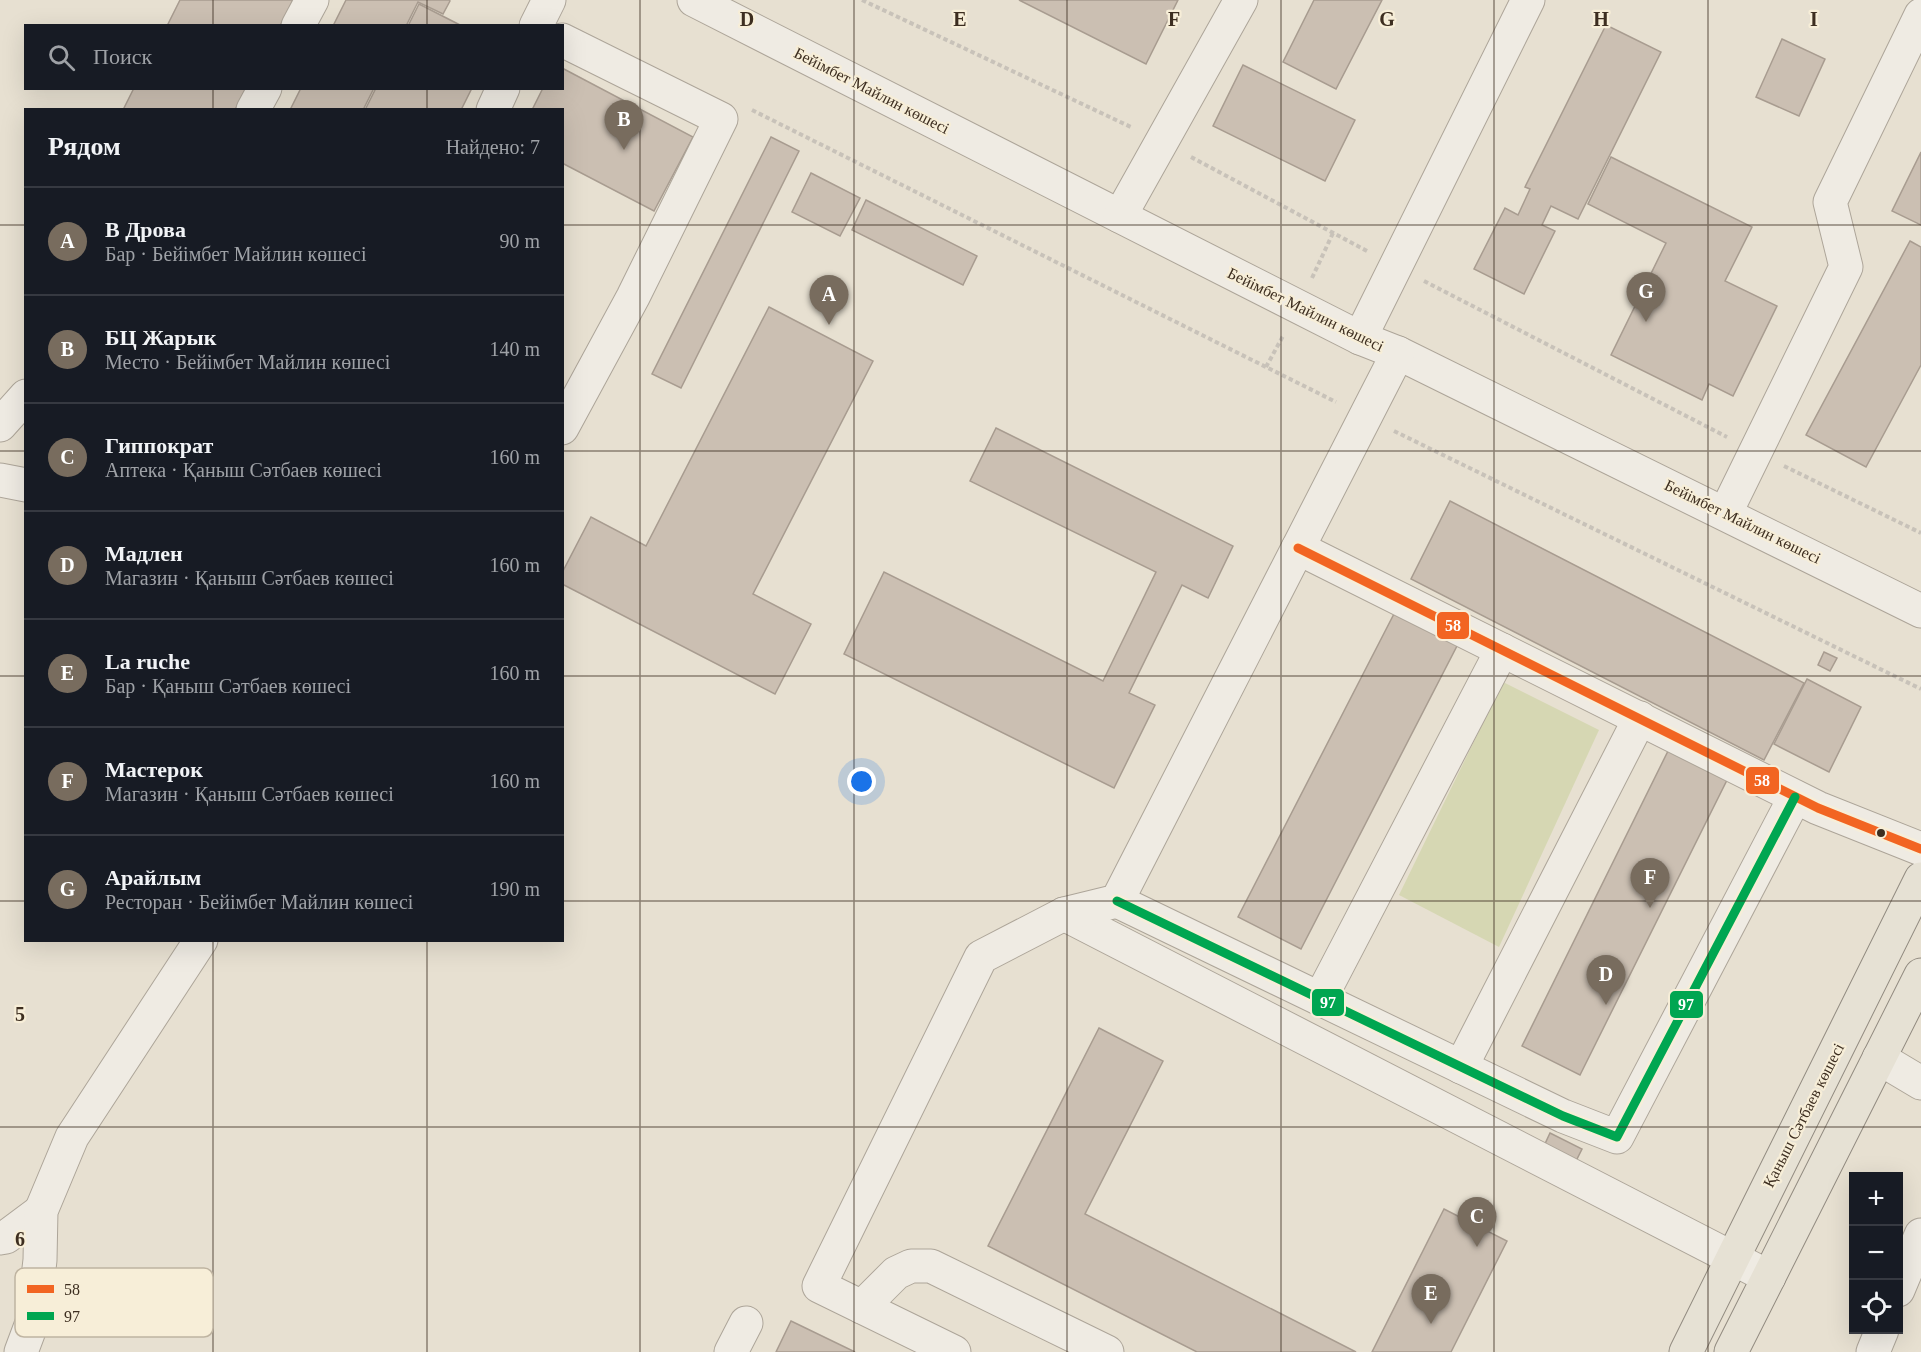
<!DOCTYPE html>
<html lang="ru">
<head>
<meta charset="utf-8">
<style>
  :root { --surface:#171b24; --page:#20242c; --text:#f1f3f6; --muted:#9ea1a6; --line:#363941; --accent:#786c5e }
  body { margin:0; font-family:"Times New Roman",serif; background:var(--page); color:var(--text) }
  .controls { position:absolute; right:18px; bottom:18px; display:grid; overflow:hidden; border-radius:0px; box-shadow:0 6px 24px #0002 }
  .controls button { width:54px; height:54px; display:grid; place-items:center; padding:0; border:0; border-bottom:2px solid var(--line); background:var(--surface); color:var(--text); font:30px sans-serif }
  .you { position:absolute; left:862px; top:782px; width:21px; height:21px; margin:-15px; border:4px solid #fff; border-radius:50%; background:#1a73e8; box-shadow:0 0 0 9px #1a73e833 }
  .badge { display:grid; place-items:center; width:39px; height:39px; border-radius:50%; background:var(--accent); color:#fff; font-size:20px; font-weight:700 }
  .pin { position:absolute; translate:-50% -50px; filter:drop-shadow(0 2px 3px #0008) }
  .pin::after { content:''; position:absolute; top:32px; width:21px; height:18px; background:inherit; clip-path:polygon(0 0,100% 0,50% 100%) }
  .list { margin:0; padding:0; list-style:none }
  h2 { display:flex; justify-content:space-between; align-items:center; height:78px; margin:0; padding:0 24px; font-size:26px }
  h2 small { font-size:20px; font-weight:400; color:var(--muted) }
  .list li { display:grid; grid-template-columns:39px 1fr auto; gap:18px; align-items:center; box-sizing:border-box; height:108px; padding:0 24px; border-top:2px solid var(--line) }
  .list b { display:block; font-size:22px; white-space:nowrap }
  .list p { margin:0; font-size:20px; white-space:nowrap; color:var(--muted) }
  .list em { font-size:20px; font-style:normal; color:var(--muted) }
  .icon { flex:none; width:33px; height:33px; fill:none; stroke:currentColor; stroke-width:2; stroke-linecap:round; stroke-linejoin:round }
  .map { position:relative; flex:none; width:1921px; height:1352px; overflow:hidden }
  .search { position:absolute; background:var(--surface); box-shadow:0 6px 24px #0002; left:24px; top:24px; width:540px; height:66px; display:flex; align-items:center; gap:15px; box-sizing:border-box; padding:0 21px; border-radius:0px; color:var(--muted); font-size:22px }
  .panel { position:absolute; background:var(--surface); box-shadow:0 6px 24px #0002; left:24px; top:108px; width:540px; height:834px; border-radius:0px }
  .map>svg:first-child { display:block }
  .green { fill:#d6d7b3 }
  .building { fill:#cbbfb2; stroke:#a89c90; stroke-width:1.5 }
  .lines { fill:none; stroke-linecap:round; stroke-linejoin:round }
  .minor-casing { stroke:#ada599; stroke-width:35 }
  .major-casing { stroke:#928b80; stroke-width:35 }
  .path { stroke:#c8c2b9; stroke-width:4; stroke-dasharray:4.5 3; stroke-linecap:butt }
  .minor { stroke:#efebe3; stroke-width:33 }
  .major { stroke:#e6e1d4; stroke-width:33 }
  .bus-1-casing { stroke:#f7eed8; stroke-width:14 }
  .bus-2-casing { stroke:#f7eed8; stroke-width:14 }
  .bus-1 { stroke:#f26522; stroke-width:9 }
  .bus-2 { stroke:#00a651; stroke-width:9 }
  .grid { fill:none; stroke:#3d2e20; stroke-width:1.5; stroke-opacity:0.55 }
  .bus-dot { fill:#3d2e20; stroke:#f7eed8; stroke-width:2 }
  .labels { text-anchor:middle; stroke-width:4.5; stroke-linejoin:round; paint-order:stroke }
  .street-label { font-size:16px; fill:#3d2e20; stroke:#f7eed8 }
  .key { fill:#f7eed8; stroke:#bfb4a1; stroke-width:1.5 }
  .key-label { font-size:16px; fill:#3d2e20 }
  .grid-label { font-size:20px; text-anchor:middle; font-weight:bold; fill:#3d2e20; stroke:#f7eed8; stroke-width:4.5; stroke-linejoin:round; paint-order:stroke }
  .line-badge { stroke:#f7eed8; stroke-width:2 }
  .badge-label { font-size:16px; text-anchor:middle; font-weight:bold; fill:#fff }
</style>
</head>
<body>
<div class="map">
<svg width="1921" height="1352" viewBox="0 0 1921 1352">
  <rect width="100%" height="100%" fill="#e7e0d1"/>
  <path class="green" d="M 1503,682 L 1599,730 L 1499,947 L 1399,895 Z"/>
  <g class="building">
    <path d="M 180,0 L 293,0 L 280,26 L 167,26 Z"/>
    <path d="M 346,0 L 449,0 L 450,1 L 443,14 L 418,2 L 406,26 L 333,26 Z"/>
    <path d="M 1019,0 L 1178,0 L 1146,64 Z"/>
    <path d="M 1314,0 L 1382,0 L 1336,89 L 1283,62 Z"/>
    <path d="M 419,4 L 462,26 L 408,26 Z"/>
    <path d="M 1606,25 L 1661,52 L 1578,219 L 1551,206 L 1542,225 L 1555,231 L 1524,294 L 1474,269 L 1505,208 L 1518,215 L 1530,189 L 1525,187 Z"/>
    <path d="M 1782,39 L 1825,59 L 1799,116 L 1756,97 Z"/>
    <path d="M 1243,65 L 1355,120 L 1325,181 L 1213,126 Z"/>
    <path d="M 562,68 L 693,137 L 654,211 L 562,163 L 562,110 L 532,110 L 543,88 L 562,88 Z"/>
    <path d="M 134,88 L 246,88 L 235,110 L 123,110 Z"/>
    <path d="M 301,88 L 374,88 L 363,110 L 290,110 Z"/>
    <path d="M 376,88 L 472,88 L 461,110 L 365,110 Z"/>
    <path d="M 771,137 L 799,151 L 681,388 L 652,374 Z"/>
    <path d="M 1921,152 L 1921,225 L 1892,211 Z"/>
    <path d="M 1611,157 L 1752,227 L 1725,281 L 1777,306 L 1733,396 L 1709,384 L 1702,400 L 1611,355 L 1666,243 L 1588,204 Z"/>
    <path d="M 811,173 L 860,198 L 840,236 L 792,212 Z"/>
    <path d="M 866,200 L 977,256 L 963,285 L 852,230 Z"/>
    <path d="M 1910,241 L 1921,247 L 1921,365 L 1866,467 L 1806,435 Z"/>
    <path d="M 769,307 L 873,361 L 753,594 L 811,624 L 775,694 L 562,584 L 562,573 L 591,517 L 646,546 Z"/>
    <path d="M 996,428 L 1233,546 L 1208,598 L 1182,585 L 1129,693 L 1155,705 L 1114,788 L 844,654 L 884,572 L 1103,681 L 1156,572 L 970,481 Z"/>
    <path d="M 1450,501 L 1804,683 L 1764,760 L 1411,579 Z"/>
    <path d="M 1396,610 L 1459,642 L 1301,949 L 1238,917 Z"/>
    <path d="M 1824,652 L 1837,658 L 1830,671 L 1818,665 Z"/>
    <path d="M 1807,679 L 1861,707 L 1829,772 L 1774,744 Z"/>
    <path d="M 1670,747 L 1729,776 L 1580,1075 L 1522,1046 Z"/>
    <path d="M 1099,1028 L 1163,1061 L 1085,1214 L 1356,1352 L 1197,1352 L 988,1246 Z"/>
    <path d="M 1550,1133 L 1582,1149 L 1576,1161 L 1544,1146 Z"/>
    <path d="M 1444,1209 L 1507,1241 L 1451,1352 L 1372,1352 Z"/>
    <path d="M 791,1321 L 855,1352 L 776,1352 Z"/>
  </g>
  <g class="lines">
    <g class="minor-casing">
      <g id="minor">
        <path d="M 694,0 L 1360,338 L 1398,353 L 1921,611"/>
        <path d="M 298,26 L 312,0"/>
        <path d="M 536,26 L 549,0"/>
        <path d="M 562,40 L 721,119 L 633,297 L 562,428"/>
        <path d="M 253,110 L 265,88"/>
        <path d="M 493,110 L 503,88"/>
        <path d="M 1120,216 L 1241,0"/>
        <path d="M 1360,338 L 1528,0"/>
        <path d="M 0,425 L 26,396"/>
        <path d="M 0,480 L 26,485"/>
        <path d="M 1726,512 L 1846,267 L 1830,202 L 1921,15"/>
        <path d="M 1298,548 L 1818,808 L 1921,849"/>
        <path d="M 1117,901 L 1563,1116 L 1617,1137 L 1795,797"/>
        <path d="M 1064,914 L 1769,1277"/>
        <path d="M 1320,999 L 1502,650"/>
        <path d="M 1879,1058 L 1921,1083"/>
        <path d="M 1461,1067 L 1640,718"/>
        <path d="M 0,1238 L 6,1237 L 41,1211"/>
        <path d="M 1898,1290 L 1921,1235"/>
        <path d="M 862,1307 L 896,1273 L 911,1266 L 931,1266 L 1107,1352"/>
        <path d="M 21,1352 L 33,1320 L 40,1260 L 41,1211 L 72,1137 L 201,940"/>
        <path d="M 731,1352 L 746,1323"/>
        <path d="M 954,1352 L 819,1286 L 981,957 L 1064,914 L 1117,901 L 1398,353"/>
        <path d="M 1873,1352 L 1882,1330"/>
      </g>
    </g>
    <g class="major-casing">
      <g id="major">
        <path d="M 1686,1352 L 1921,879"/>
        <path d="M 1731,1352 L 1921,975"/>
      </g>
    </g>
    <g class="path">
      <path d="M 862,0 L 1133,128"/>
      <path d="M 752,110 L 1336,402"/>
      <path d="M 1191,157 L 1367,251"/>
      <path d="M 1312,278 L 1333,233"/>
      <path d="M 1424,281 L 1727,437"/>
      <path d="M 1266,367 L 1283,336"/>
      <path d="M 1394,431 L 1921,689"/>
      <path d="M 1784,466 L 1921,533"/>
    </g>
    <use href="#minor" class="minor"/>
    <use href="#major" class="major"/>
    <g class="bus-1-casing">
      <path id="bus-1" d="M 1298,548 L 1818,808 L 1921,849"/>
    </g>
    <g class="bus-2-casing">
      <path id="bus-2" d="M 1117,901 L 1563,1116 L 1617,1137 L 1795,797"/>
    </g>
    <use href="#bus-1" class="bus-1"/>
    <use href="#bus-2" class="bus-2"/>
  </g>
  <path class="grid" d="M 213,0 L 213,26M 427,0 L 427,26M 640,0 L 640,1352M 854,0 L 854,1352M 1067,0 L 1067,1352M 1281,0 L 1281,1352M 1494,0 L 1494,1352M 1708,0 L 1708,1352M 213,88 L 213,110M 427,88 L 427,110M 0,225 L 26,225M 562,225 L 1921,225M 0,451 L 26,451M 562,451 L 1921,451M 0,676 L 26,676M 562,676 L 1921,676M 0,901 L 26,901M 562,901 L 1921,901M 213,940 L 213,1352M 427,940 L 427,1352M 0,1127 L 1921,1127"/>
  <circle class="bus-dot" cx="1881" cy="833" r="5"/>
  <g class="labels">
    <g class="street-label">
      <text transform="translate(872 90) rotate(27)" y="6">Бейімбет Майлин көшесі</text>
      <text transform="translate(1306 309) rotate(26)" y="6">Бейімбет Майлин көшесі</text>
      <text transform="translate(1743 521) rotate(26)" y="6">Бейімбет Майлин көшесі</text>
      <text transform="translate(1803 1115) rotate(-63)" y="6">Қаныш Сәтбаев көшесі</text>
    </g>
  </g>
  <rect x="15" y="1268" width="198" height="69" rx="9" class="key"/>
  <rect x="27" y="1285" width="27" height="8" fill="#f26522"/>
  <rect x="27" y="1312" width="27" height="8" fill="#00a651"/>
  <g class="key-label">
    <text x="64" y="1295">58</text>
    <text x="64" y="1322">97</text>
  </g>
  <g class="grid-label">
    <text x="747" y="26">D</text>
    <text x="960" y="26">E</text>
    <text x="1174" y="26">F</text>
    <text x="1387" y="26">G</text>
    <text x="1601" y="26">H</text>
    <text x="1814" y="26">I</text>
    <text x="20" y="1021">5</text>
    <text x="20" y="1246">6</text>
  </g>
  <g class="line-badge">
    <rect x="1436" y="611" width="34" height="29" rx="6" fill="#f26522"/>
    <rect x="1745" y="766" width="35" height="29" rx="6" fill="#f26522"/>
    <rect x="1311" y="988" width="34" height="29" rx="6" fill="#00a651"/>
    <rect x="1669" y="990" width="35" height="29" rx="6" fill="#00a651"/>
  </g>
  <g class="badge-label">
    <text x="1453" y="631">58</text>
    <text x="1762" y="786">58</text>
    <text x="1328" y="1008">97</text>
    <text x="1686" y="1010">97</text>
  </g>
</svg>
<div class="controls">
<button>+</button>
<button>−</button>
<button><svg class="icon" aria-label="locate" viewBox="0 0 24 24"><circle cx="12" cy="12" r="6"/><path d="M12 2v4M12 18v4M2 12h4M18 12h4"/></svg></button>
</div>
<div class="you"></div>
<div class="pin badge" style="left:829px;top:325px">A</div>
<div class="pin badge" style="left:624px;top:150px">B</div>
<div class="pin badge" style="left:1477px;top:1247px">C</div>
<div class="pin badge" style="left:1606px;top:1005px">D</div>
<div class="pin badge" style="left:1431px;top:1324px">E</div>
<div class="pin badge" style="left:1650px;top:908px">F</div>
<div class="pin badge" style="left:1646px;top:322px">G</div>
<div class="search"><svg class="icon" aria-label="search" viewBox="0 0 24 24"><circle cx="10" cy="10" r="6"/><path d="M15 15l6 6"/></svg>Поиск</div>
<section class="panel">
<h2>Рядом<small>Найдено: 7</small></h2>
<ul class="list">
<li><span class="badge">A</span><div><b>В Дрова</b><p>Бар · Бейімбет Майлин көшесі</p></div><em>90 m</em></li>
<li><span class="badge">B</span><div><b>БЦ Жарык</b><p>Место · Бейімбет Майлин көшесі</p></div><em>140 m</em></li>
<li><span class="badge">C</span><div><b>Гиппократ</b><p>Аптека · Қаныш Сәтбаев көшесі</p></div><em>160 m</em></li>
<li><span class="badge">D</span><div><b>Мадлен</b><p>Магазин · Қаныш Сәтбаев көшесі</p></div><em>160 m</em></li>
<li><span class="badge">E</span><div><b>La ruche</b><p>Бар · Қаныш Сәтбаев көшесі</p></div><em>160 m</em></li>
<li><span class="badge">F</span><div><b>Мастерок</b><p>Магазин · Қаныш Сәтбаев көшесі</p></div><em>160 m</em></li>
<li><span class="badge">G</span><div><b>Арайлым</b><p>Ресторан · Бейімбет Майлин көшесі</p></div><em>190 m</em></li>
</ul>
</section>
</div>
</body>
</html>
